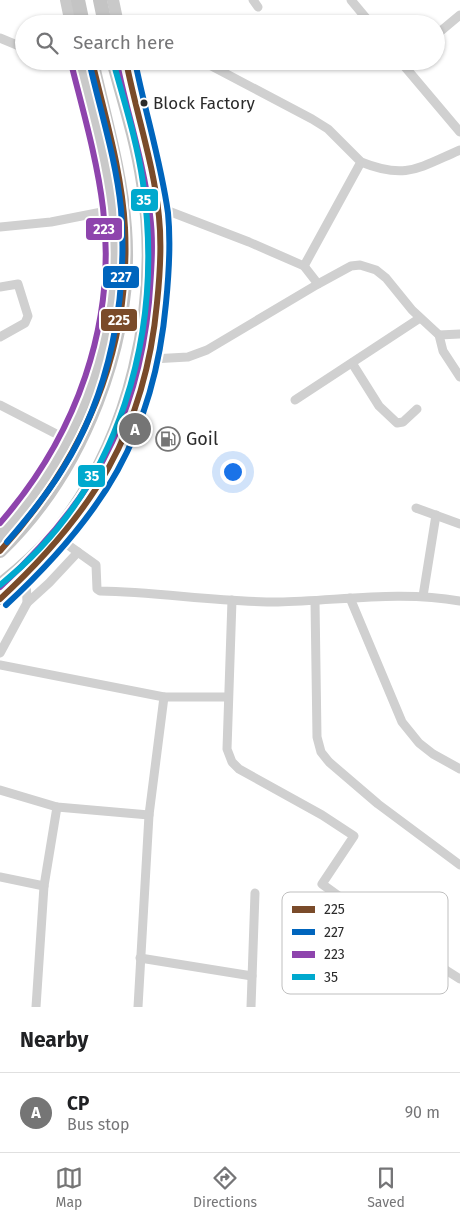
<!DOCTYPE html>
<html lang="en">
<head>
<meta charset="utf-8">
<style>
  :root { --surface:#fff; --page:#f2f2f2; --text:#202124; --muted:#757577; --line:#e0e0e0; --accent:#757575 }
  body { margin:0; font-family:"Fira Sans",sans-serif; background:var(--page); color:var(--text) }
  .you { position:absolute; left:232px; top:471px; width:18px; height:18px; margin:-12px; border:4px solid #fff; border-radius:50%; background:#1a73e8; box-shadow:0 0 0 8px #1a73e833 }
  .badge { display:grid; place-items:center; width:32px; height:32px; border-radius:50%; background:var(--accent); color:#fff; font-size:16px; font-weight:700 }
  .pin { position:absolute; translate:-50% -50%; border:2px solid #fff; box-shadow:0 1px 5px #0006 }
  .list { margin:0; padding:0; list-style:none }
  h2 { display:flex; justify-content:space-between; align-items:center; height:65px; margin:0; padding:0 20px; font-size:21px }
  h2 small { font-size:16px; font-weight:400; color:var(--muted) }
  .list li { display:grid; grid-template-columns:32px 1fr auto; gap:15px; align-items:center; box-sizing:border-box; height:80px; padding:0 20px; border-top:1px solid var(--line) }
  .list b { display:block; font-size:19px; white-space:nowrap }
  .list p { margin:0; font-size:16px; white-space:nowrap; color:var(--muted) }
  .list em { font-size:16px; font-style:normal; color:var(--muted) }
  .icon { flex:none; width:28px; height:28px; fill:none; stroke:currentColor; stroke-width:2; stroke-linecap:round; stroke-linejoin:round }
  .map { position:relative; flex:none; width:460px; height:1007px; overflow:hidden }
  .search { position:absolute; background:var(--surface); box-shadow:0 1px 4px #0004; left:15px; right:15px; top:15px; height:55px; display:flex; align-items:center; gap:12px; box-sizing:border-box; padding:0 18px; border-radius:28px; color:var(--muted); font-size:19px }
  .sheet { height:145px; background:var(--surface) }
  nav { display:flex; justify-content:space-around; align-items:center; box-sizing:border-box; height:70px; border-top:1px solid var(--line); background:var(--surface); font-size:14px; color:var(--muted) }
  nav a { display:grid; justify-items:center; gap:2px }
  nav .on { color:var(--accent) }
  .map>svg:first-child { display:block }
  .building { fill:#7d7d7d }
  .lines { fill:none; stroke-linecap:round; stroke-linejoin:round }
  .street { stroke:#d0d0d0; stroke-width:9 }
  .secondary { stroke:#c9c9c9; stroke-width:12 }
  .primary { stroke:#c4c4c4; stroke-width:14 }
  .bus-1-casing { stroke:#fff; stroke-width:10 }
  .bus-2-casing { stroke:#fff; stroke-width:10 }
  .bus-3-casing { stroke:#fff; stroke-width:10 }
  .bus-4-casing { stroke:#fff; stroke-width:10 }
  .bus-1 { stroke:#7a4b2a; stroke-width:6 }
  .bus-2 { stroke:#0065bd; stroke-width:6 }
  .bus-3 { stroke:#8e44ad; stroke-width:6 }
  .bus-4 { stroke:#00a9ce; stroke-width:6 }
  .bus-dot { fill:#2b2b2b; stroke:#fff; stroke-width:2 }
  .labels { text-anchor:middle; stroke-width:5; stroke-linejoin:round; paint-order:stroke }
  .bus-label { font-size:17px; fill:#2b2b2b; stroke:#fff; text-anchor:start }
  .poi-label { font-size:18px; fill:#2b2b2b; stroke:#fff; text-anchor:start }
  .key { fill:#fff; stroke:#bfbfbf; stroke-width:1 }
  .key-label { font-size:14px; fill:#2b2b2b }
  .line-badge { stroke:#fff; stroke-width:2 }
  .badge-label { font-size:14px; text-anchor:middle; font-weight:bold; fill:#fff }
</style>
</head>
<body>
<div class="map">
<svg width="460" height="1007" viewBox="0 0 460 1007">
  <rect width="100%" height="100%" fill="#fff"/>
  <path class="building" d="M 165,433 L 180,443 L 175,450 L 160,440 Z"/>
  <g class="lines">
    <g class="street">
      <path d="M 253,0 L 258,7"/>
      <path d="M 351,0 L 371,24"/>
      <path d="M 436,35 L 460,15"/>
      <path d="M 0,38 L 24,48"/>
      <path d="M 202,61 L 312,119 L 328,129 L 361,162 L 304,266"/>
      <path d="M 400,61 L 460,132"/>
      <path d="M 361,162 C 406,180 418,168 460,150"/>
      <path d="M 158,207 L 249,242 L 304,266 L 318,284"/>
      <path d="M 0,227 L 51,222 L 112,210"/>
      <path d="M 0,287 L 18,284 L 28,316 L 25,323 L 0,337"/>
      <path d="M 439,335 L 460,334"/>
      <path d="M 152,359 L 188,357 L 207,350 L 318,284 L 351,266 L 360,265 L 376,270 L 386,278 L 412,310 L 439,335 L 443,351 L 460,377"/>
      <path d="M 352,363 L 379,406 L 397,423 L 403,422 L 417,409"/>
      <path d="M 295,400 L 420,318"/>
      <path d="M 0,405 L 70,441"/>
      <path d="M 416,508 L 460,524"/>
      <path d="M 61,540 L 96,565 L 97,589 L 100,591 C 159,592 218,602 278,602 C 338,601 400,590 460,601"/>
      <path d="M 423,596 L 436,515"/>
      <path d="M 350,598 L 402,722 L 419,743 L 433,754 L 460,769"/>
      <path d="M 232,600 L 227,749 L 232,762 L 239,769 L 322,815 L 354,836 L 322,884 L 405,944 L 460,979"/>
      <path d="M 315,601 L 317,737 L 321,752 L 329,762 L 378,804 L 460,865"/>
      <path d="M 27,603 L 49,583 L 78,552"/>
      <path d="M 0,653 L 27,603 L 26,577"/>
      <path d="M 0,665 L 164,697 L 228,697"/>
      <path d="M 0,790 L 57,807 L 149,815"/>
      <path d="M 0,877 L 44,886"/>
      <path d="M 140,958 L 252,976"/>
      <path d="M 36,1007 L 44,886 L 57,807"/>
      <path d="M 138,1007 L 149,815 L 164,697"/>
      <path d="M 251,1007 L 255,893"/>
    </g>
    <g class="secondary">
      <path d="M 66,0 L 71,24"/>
      <path d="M 113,0 L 118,24"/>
      <path d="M 0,536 C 86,449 122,331 112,210 C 107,160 91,110 80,61"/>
      <path d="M 0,599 C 99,514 153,417 159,285 C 161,259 162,231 158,206 C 150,157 135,110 126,61"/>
    </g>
    <g class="primary">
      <path d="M 78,0 L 83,24"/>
      <path d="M 100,0 L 105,24"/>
      <path d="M 0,551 C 82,472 134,342 125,228 C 121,172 104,116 92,61"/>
      <path d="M 0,585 C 18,571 37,554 53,536 C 132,442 162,303 143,183 C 137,142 124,101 113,61"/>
    </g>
    <g class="bus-1-casing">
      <g id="bus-1">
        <path d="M 0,551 C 83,460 131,353 125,228 C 122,172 105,116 92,61"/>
        <path d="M 0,599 C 93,513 145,432 157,303 C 160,275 162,246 159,217 C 154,164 136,113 126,61"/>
      </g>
    </g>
    <g class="bus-2-casing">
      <g id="bus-2">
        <path d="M 7,542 C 27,519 46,496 62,470 C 110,394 128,298 121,209 C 116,159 100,110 89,61"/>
        <path d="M 6,605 C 102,516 154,436 166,303 C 169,273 171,243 168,213 C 161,162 145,112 135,61"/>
      </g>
    </g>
    <g class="bus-3-casing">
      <g id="bus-3">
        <path d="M 0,523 C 76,436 117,324 103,208 C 97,159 83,111 71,63"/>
        <path d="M 0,587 C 89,505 137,424 149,302 C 151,273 154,244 150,215 C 144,163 127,113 117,63"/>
      </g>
    </g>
    <g class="bus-4-casing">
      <path id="bus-4" d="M 0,585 C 121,489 164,332 143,183 C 137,141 124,101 113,61"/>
    </g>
    <use href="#bus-1" class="bus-1"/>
    <use href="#bus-2" class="bus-2"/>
    <use href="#bus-3" class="bus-3"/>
    <use href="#bus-4" class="bus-4"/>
  </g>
  <defs>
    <g id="fuel-ring" transform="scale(1.25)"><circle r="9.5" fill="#fff" stroke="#757575" stroke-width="1.5"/><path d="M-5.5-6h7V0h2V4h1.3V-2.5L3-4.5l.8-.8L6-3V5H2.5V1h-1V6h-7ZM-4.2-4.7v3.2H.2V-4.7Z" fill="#757575"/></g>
  </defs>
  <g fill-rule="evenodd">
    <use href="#fuel-ring" x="168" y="439"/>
  </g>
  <circle class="bus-dot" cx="144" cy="103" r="4.5"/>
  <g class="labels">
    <g class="bus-label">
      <text x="153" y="109">Block Factory</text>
    </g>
    <g class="poi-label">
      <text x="186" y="445">Goil</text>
    </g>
  </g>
  <rect x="282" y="892" width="166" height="102" rx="8" class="key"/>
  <rect x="292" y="906" width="23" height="7" fill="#7a4b2a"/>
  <rect x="292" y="929" width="23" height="6" fill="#0065bd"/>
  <rect x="292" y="951" width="23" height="7" fill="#8e44ad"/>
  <rect x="292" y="974" width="23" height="6" fill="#00a9ce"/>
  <g class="key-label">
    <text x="324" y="914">225</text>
    <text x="324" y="937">227</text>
    <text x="324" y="959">223</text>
    <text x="324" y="982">35</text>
  </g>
  <g class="line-badge">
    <rect x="130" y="188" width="29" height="24" rx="5" fill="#00a9ce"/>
    <rect x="85" y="217" width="38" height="24" rx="5" fill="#8e44ad"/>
    <rect x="102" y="265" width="38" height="24" rx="5" fill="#0065bd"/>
    <rect x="100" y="308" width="38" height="24" rx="5" fill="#7a4b2a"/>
    <rect x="77" y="464" width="29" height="24" rx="5" fill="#00a9ce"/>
  </g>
  <g class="badge-label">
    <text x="144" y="205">35</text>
    <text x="104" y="234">223</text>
    <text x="121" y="282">227</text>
    <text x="119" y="325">225</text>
    <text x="92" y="481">35</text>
  </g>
</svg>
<div class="you"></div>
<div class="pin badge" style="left:135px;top:429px">A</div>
<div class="search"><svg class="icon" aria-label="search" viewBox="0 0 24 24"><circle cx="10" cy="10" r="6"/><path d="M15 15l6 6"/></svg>Search here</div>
</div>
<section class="sheet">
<h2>Nearby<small></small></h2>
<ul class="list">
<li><span class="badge">A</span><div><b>CP</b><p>Bus stop</p></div><em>90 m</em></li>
</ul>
</section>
<nav>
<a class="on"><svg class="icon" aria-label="map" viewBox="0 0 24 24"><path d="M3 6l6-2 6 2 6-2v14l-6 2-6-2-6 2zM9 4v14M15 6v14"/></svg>Map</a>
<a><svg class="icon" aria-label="directions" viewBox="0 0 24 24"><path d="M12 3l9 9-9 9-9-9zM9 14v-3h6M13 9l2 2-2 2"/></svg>Directions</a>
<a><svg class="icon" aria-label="saved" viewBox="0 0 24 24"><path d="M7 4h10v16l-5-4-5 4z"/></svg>Saved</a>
</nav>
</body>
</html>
